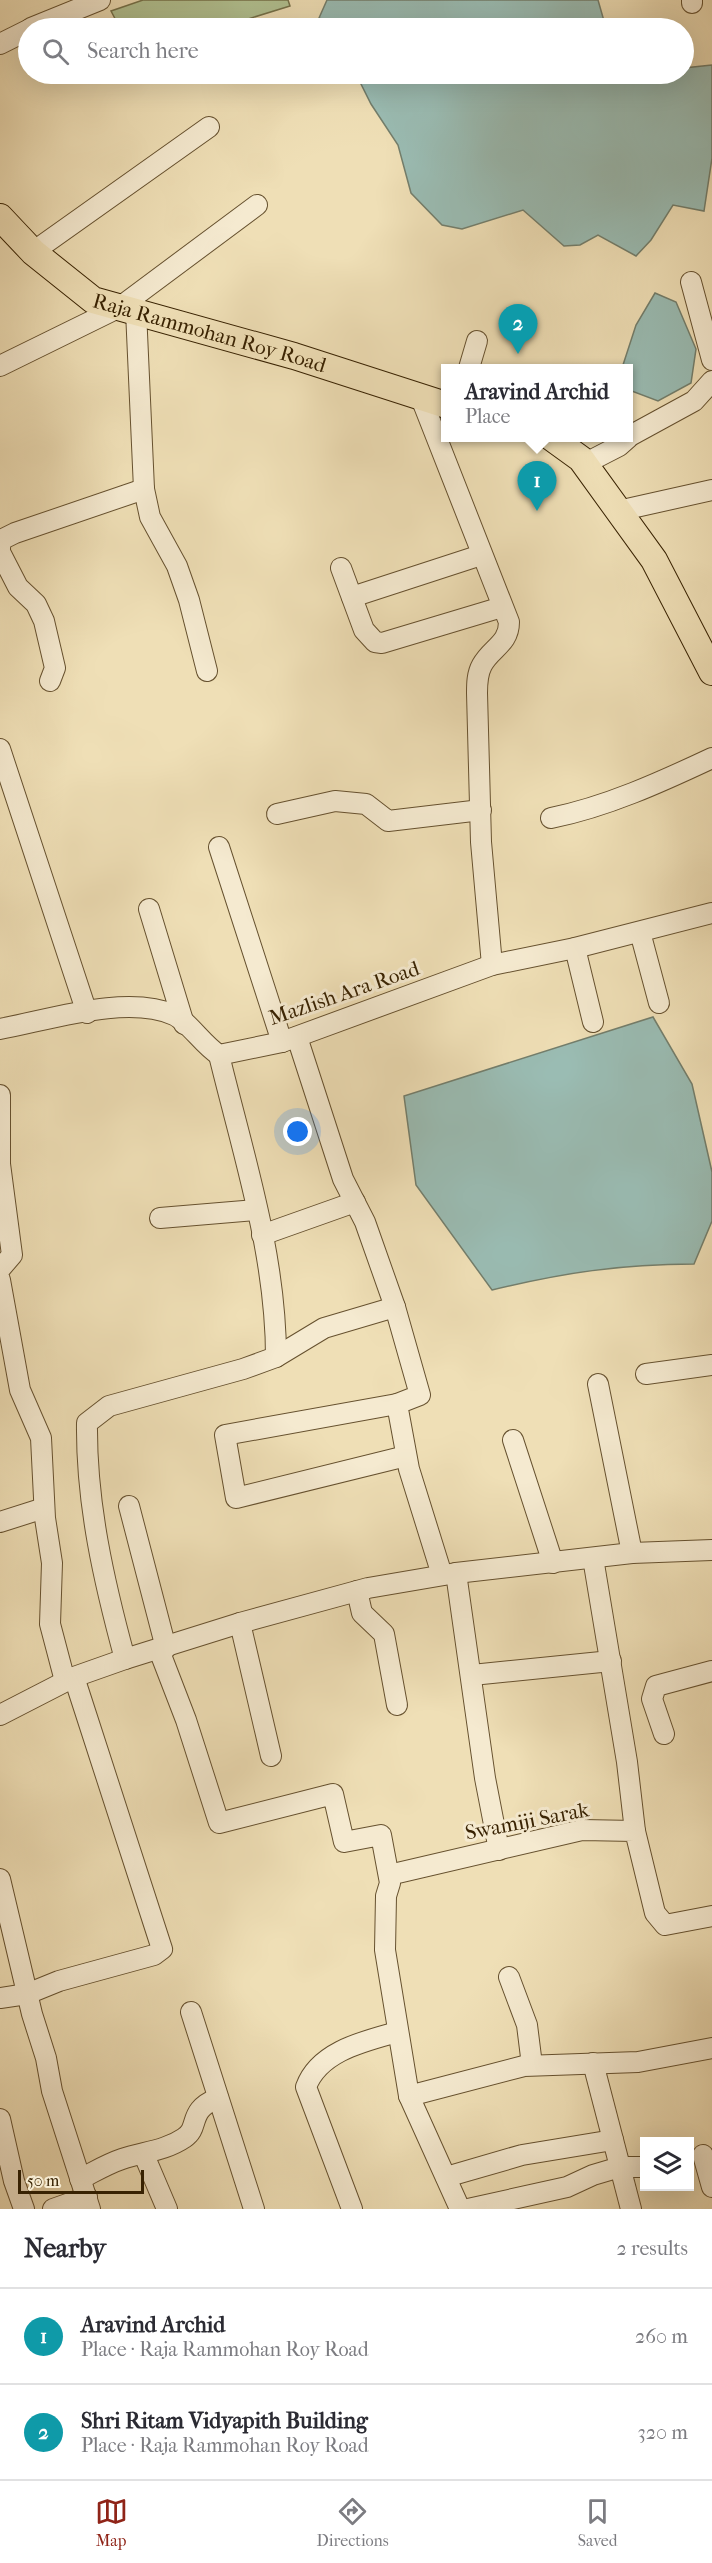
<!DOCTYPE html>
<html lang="en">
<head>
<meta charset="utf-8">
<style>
  :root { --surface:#fff; --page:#f2f2f3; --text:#2b2b33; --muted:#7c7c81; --line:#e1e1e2; --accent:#8f2418 }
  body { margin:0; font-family:"IM FELL French Canon",serif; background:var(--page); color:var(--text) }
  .controls { position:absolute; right:18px; bottom:18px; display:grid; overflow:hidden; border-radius:0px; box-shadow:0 6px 24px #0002 }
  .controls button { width:54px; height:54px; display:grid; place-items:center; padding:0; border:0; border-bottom:2px solid var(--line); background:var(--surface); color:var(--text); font:30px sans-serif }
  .scale { position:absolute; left:18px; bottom:15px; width:126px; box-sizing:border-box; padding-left:6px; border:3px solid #382202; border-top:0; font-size:16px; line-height:21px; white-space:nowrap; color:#382202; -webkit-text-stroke:4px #f5ead0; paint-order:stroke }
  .you { position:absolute; left:298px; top:1132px; width:21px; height:21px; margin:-15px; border:4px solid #fff; border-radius:50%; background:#1a73e8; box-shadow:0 0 0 9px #1a73e833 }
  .badge { display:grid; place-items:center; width:39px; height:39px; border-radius:50%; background:var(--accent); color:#fff; font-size:20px; font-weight:700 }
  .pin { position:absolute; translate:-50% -50px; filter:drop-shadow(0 2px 3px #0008) }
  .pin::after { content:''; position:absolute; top:32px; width:21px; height:18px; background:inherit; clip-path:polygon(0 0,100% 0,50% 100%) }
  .popup { position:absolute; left:441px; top:364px; width:192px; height:78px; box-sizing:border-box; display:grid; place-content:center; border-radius:0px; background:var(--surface); filter:drop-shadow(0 2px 4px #0005); font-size:20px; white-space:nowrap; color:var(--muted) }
  .popup b { font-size:22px; color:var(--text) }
  .popup::after { content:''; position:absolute; left:50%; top:100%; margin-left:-12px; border:12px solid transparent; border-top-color:var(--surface) }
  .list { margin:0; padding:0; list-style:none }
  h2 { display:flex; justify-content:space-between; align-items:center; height:78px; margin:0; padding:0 24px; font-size:26px }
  h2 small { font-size:20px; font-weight:400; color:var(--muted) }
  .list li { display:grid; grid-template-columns:39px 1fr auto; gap:18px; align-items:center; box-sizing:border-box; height:96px; padding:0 24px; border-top:2px solid var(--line) }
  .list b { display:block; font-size:22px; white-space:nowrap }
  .list p { margin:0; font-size:20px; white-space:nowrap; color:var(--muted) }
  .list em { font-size:20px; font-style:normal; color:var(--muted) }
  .icon { flex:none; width:33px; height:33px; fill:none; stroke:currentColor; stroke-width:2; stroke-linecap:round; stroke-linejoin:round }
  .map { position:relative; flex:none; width:712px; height:2209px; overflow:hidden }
  .search { position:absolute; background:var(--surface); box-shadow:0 6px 24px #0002; left:18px; right:18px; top:18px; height:66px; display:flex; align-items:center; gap:15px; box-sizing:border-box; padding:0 21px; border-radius:33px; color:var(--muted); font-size:22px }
  .sheet { height:270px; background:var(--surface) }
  nav { display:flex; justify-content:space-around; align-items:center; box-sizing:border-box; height:84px; border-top:2px solid var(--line); background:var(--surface); font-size:16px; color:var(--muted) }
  nav a { display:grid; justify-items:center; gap:3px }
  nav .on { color:var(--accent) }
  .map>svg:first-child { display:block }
  .green { fill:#b2c393; stroke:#75724a; stroke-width:1.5 }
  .water { fill:#9abcb3; stroke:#737e6c; stroke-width:1.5 }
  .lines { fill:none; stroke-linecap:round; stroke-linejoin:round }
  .minor-casing { stroke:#66512f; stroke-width:22 }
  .major-casing { stroke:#382202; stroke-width:28 }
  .minor { stroke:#f5ead0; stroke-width:20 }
  .major { stroke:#efdfb6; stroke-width:26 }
  .labels { text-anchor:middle; stroke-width:6; stroke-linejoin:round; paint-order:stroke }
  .street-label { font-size:21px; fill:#382202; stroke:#f5ead0 }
</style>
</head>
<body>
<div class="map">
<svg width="712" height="2209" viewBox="0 0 712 2209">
  <rect width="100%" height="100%" fill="#efdfb6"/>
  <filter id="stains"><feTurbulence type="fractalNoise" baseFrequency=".00333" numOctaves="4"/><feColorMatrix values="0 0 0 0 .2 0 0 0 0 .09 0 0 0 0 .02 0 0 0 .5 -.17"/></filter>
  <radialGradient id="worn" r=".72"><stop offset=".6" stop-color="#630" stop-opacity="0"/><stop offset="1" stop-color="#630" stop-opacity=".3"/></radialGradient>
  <path class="green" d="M 143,0 L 288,0 L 290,6 L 219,28 L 120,28 L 111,11 Z"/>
  <g class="water">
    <path d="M 327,0 L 598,0 L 606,28 L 350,28 L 319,18 Z"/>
    <path d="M 712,65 L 712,158 L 704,211 L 673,205 L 651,240 L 636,256 L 598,235 L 580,245 L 564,246 L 523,210 L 462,229 L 442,225 L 411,193 L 398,145 L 371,104 L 356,74 L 684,74 L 684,68 Z"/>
    <path d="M 655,293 L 676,302 L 696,349 L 691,383 L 658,401 L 629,390 L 628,368 L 622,368 L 636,325 Z"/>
    <path d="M 653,1017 L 692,1084 L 712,1172 L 712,1221 L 694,1264 C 621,1264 563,1273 492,1290 L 416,1185 L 404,1096 Z"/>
  </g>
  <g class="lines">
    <g class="minor-casing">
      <g id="minor">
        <path d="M 692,0 L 692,3"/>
        <path d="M 31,28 L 100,0"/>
        <path d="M 0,44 L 28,30"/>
        <path d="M 33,252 L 209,127"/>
        <path d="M 691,282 L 712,360"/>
        <path d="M 136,311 L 144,489 L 150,517 L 177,566 L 189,600 L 207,671"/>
        <path d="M 0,366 L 120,307 L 257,205"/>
        <path d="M 469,368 L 477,341"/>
        <path d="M 421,398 L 509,622 C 509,644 491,648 482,665 C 477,674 477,684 477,693 L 481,842 L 492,965"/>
        <path d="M 628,437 L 694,401 L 712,381"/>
        <path d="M 584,464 L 619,446 L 628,438"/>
        <path d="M 618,511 L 712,490"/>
        <path d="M 0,548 L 1,540 L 15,533 L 144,489"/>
        <path d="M 0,552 L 18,587 L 36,604 L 44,621 L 55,668 L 50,681"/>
        <path d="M 341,568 L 364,630 L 375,642 L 382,643 L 502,607"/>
        <path d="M 352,597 L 481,555"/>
        <path d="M 0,749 L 87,1013"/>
        <path d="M 277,814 L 335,801 L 366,804 L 388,821 L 481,810"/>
        <path d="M 551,818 C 606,807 661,782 712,758"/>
        <path d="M 219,847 L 282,1042"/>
        <path d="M 149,909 L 184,1024"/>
        <path d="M 640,932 L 659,1003"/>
        <path d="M 575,948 L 593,1022"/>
        <path d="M 0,1029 C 49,1020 127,994 174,1015 C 189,1022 203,1045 219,1055 L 282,1042 L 492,965 L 575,948 L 712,913"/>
        <path d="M 297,1037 L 343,1179 L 365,1222 L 395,1307 L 420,1395 L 397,1404 L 409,1469 L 442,1575"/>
        <path d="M 219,1055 C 243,1154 276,1254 276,1357"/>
        <path d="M 0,1095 L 0,1164 L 12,1255 L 0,1269"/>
        <path d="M 160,1218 L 256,1210"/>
        <path d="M 262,1235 L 355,1202"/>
        <path d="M 0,1280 L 20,1390 L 41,1438 L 45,1518 L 52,1563 L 50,1624 L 65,1681"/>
        <path d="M 646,1374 L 712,1365"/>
        <path d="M 598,1384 L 632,1553"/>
        <path d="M 397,1404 L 225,1435 L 236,1498 L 406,1456"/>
        <path d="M 513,1440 L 553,1563"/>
        <path d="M 129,1506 L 166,1648"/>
        <path d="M 0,1522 L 44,1508"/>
        <path d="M 593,1558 L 627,1762 L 635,1831"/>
        <path d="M 456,1573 L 485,1778 L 499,1850"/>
        <path d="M 357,1591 L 362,1613 L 384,1634 L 397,1705"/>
        <path d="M 240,1623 L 271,1756"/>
        <path d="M 159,1650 L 186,1720 L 219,1823 L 333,1794 L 344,1842 L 381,1835 L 390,1883 L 386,1896 L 385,1950 L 409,2096 L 460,2209"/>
        <path d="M 125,1659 C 104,1582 86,1503 87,1423 L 109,1406 L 243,1369 L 276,1357 L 324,1328 L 395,1307"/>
        <path d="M 472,1675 L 611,1661"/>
        <path d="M 0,1715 L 74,1677 L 125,1659 L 240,1623 L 368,1588 L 456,1573 L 632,1553 L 712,1550"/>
        <path d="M 664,1734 L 652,1699 L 656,1686 L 712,1671"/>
        <path d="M 389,1875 L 582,1830 L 635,1831 L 655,1913 L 665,1925 L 712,1916"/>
        <path d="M 0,1879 L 32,2014 L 46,2058 L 52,2091 L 90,2209"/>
        <path d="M 509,1977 L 527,2025 L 532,2065"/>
        <path d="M 0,1998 L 27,1994 L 59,1981 L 154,1955 L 162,1949 L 74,1677"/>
        <path d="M 191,2012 L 254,2209"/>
        <path d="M 593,2063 L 631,2209"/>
        <path d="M 409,2096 L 524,2066 L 638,2062 L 712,2048"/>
        <path d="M 0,2119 L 14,2181 L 24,2209"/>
        <path d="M 144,2155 L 167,2209"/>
        <path d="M 703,2155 L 712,2187"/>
        <path d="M 446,2177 L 522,2155 L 613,2140"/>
        <path d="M 80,2179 C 94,2172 107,2164 122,2159 C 142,2152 165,2151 184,2138 C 201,2127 186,2111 218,2098"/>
        <path d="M 53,2209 L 87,2197"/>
        <path d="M 352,2209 L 306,2087 C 319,2051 365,2041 397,2032"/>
        <path d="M 468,2209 L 567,2187 L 593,2175 L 620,2167 L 644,2167"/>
      </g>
    </g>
    <g class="major-casing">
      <g id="major">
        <path id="s1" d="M 0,217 L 33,252 L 93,300 L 294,356 L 446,405"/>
        <path d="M 552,438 L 581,459 L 654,560 L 712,672"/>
      </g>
    </g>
    <use href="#minor" class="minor"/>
    <use href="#major" class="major"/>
  </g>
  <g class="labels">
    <g class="street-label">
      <text dy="7" stroke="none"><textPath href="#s1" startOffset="246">Raja Rammohan Roy Road</textPath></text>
      <text transform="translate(344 993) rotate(-19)" y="7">Mazlish Ara Road</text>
      <text transform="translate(527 1821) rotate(-11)" y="7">Swamiji Sarak</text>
    </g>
  </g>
  <rect width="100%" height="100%" filter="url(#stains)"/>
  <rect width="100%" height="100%" fill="url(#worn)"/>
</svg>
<div class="controls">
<button><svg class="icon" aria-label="layers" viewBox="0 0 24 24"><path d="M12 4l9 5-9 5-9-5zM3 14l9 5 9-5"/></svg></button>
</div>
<div class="scale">50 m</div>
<div class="you"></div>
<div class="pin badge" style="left:537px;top:511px;background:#0f9aa8">1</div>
<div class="popup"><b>Aravind Archid</b>Place</div>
<div class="pin badge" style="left:518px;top:354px;background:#0f9aa8">2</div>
<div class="search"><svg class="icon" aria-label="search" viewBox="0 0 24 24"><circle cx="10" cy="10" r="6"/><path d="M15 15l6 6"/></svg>Search here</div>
</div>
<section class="sheet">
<h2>Nearby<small>2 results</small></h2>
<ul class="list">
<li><span class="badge" style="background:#0f9aa8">1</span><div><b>Aravind Archid</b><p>Place · Raja Rammohan Roy Road</p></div><em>260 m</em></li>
<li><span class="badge" style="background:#0f9aa8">2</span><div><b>Shri Ritam Vidyapith Building</b><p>Place · Raja Rammohan Roy Road</p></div><em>320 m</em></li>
</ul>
</section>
<nav>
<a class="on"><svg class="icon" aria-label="map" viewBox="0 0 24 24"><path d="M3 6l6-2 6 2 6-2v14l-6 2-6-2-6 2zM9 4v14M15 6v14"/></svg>Map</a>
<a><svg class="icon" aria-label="directions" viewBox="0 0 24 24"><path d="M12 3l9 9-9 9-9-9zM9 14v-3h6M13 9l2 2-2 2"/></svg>Directions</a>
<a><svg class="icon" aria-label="saved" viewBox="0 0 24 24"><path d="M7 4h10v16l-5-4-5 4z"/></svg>Saved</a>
</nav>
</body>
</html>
